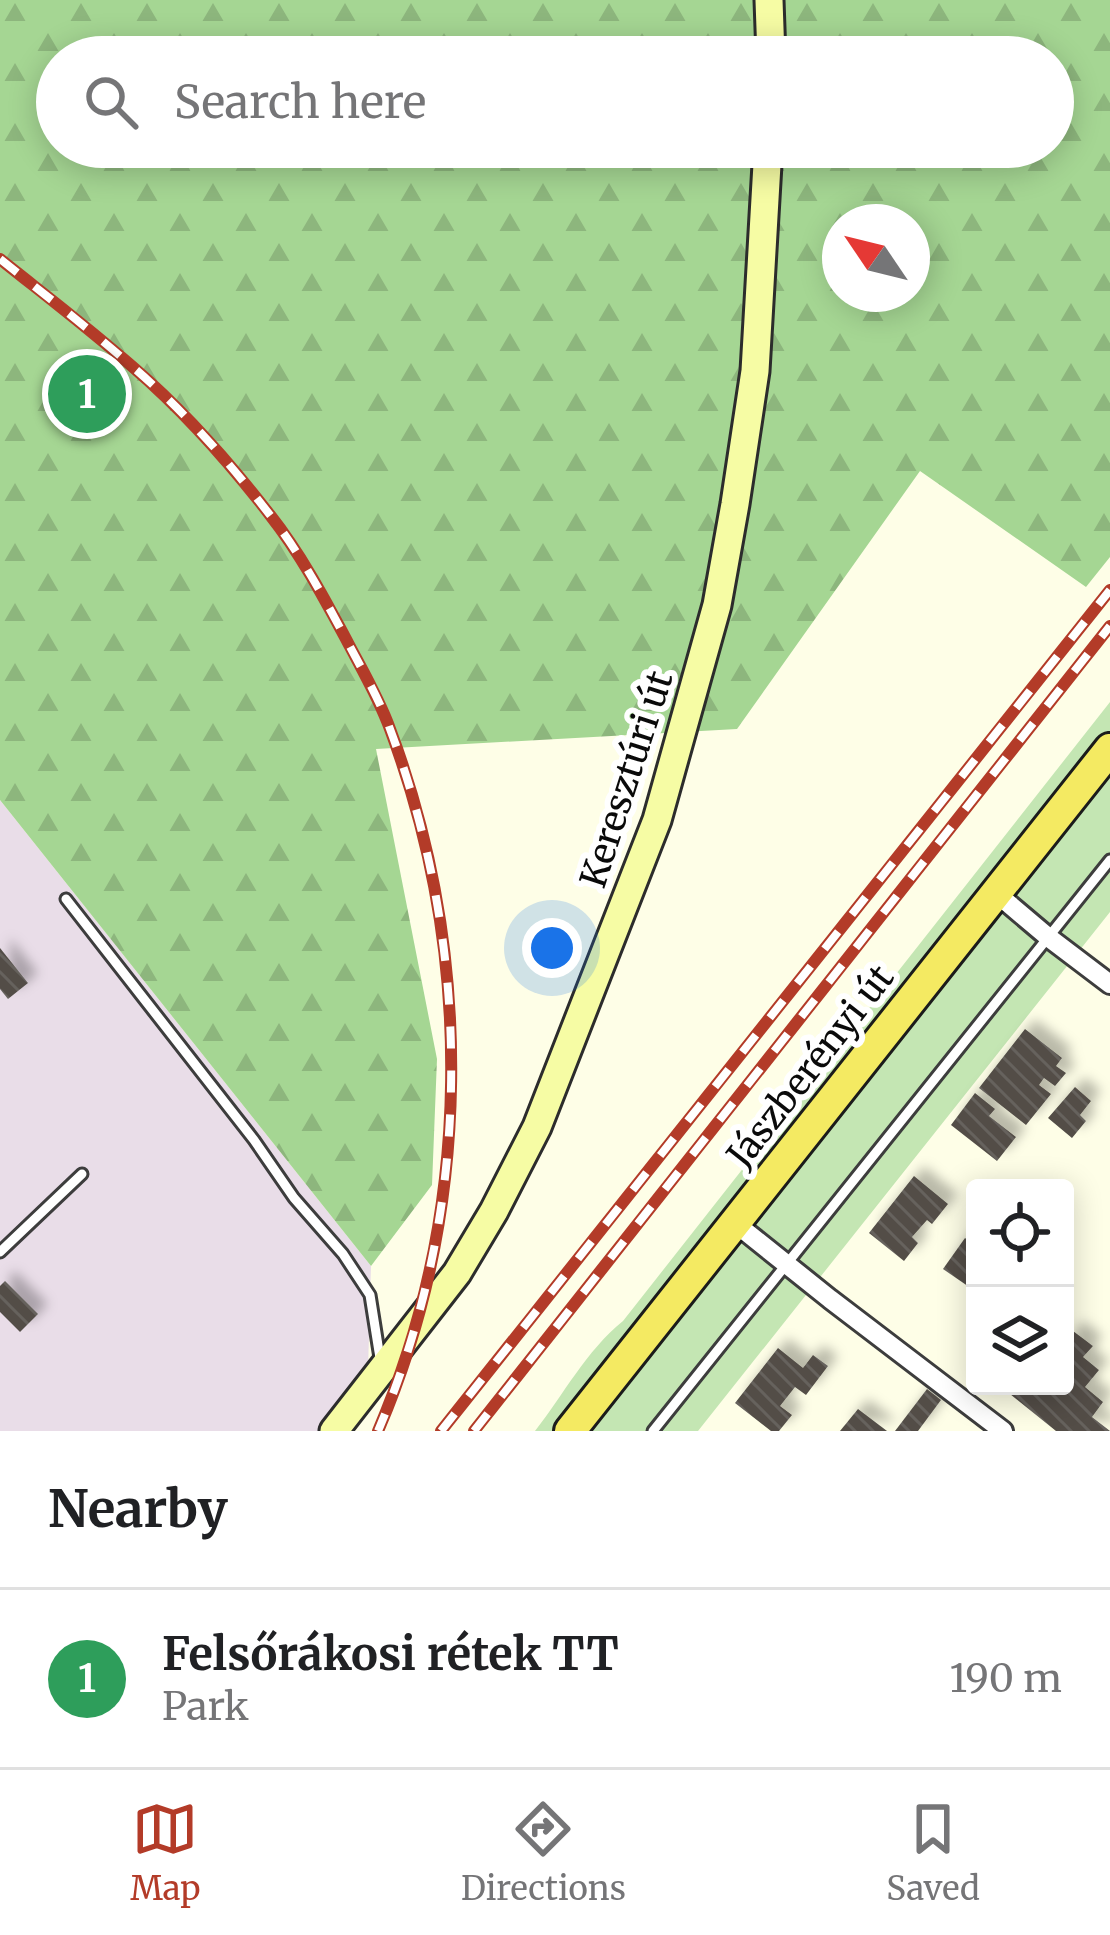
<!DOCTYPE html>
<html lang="en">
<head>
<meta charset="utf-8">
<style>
  :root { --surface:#fff; --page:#f2f2f2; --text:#202124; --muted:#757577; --line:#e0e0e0; --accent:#b33b28 }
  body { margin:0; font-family:Merriweather,serif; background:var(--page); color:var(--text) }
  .controls { position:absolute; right:36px; bottom:36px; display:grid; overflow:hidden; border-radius:12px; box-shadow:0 6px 30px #0003 }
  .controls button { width:108px; height:108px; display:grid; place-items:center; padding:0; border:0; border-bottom:3px solid var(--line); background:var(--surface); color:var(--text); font:60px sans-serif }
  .compass { position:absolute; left:822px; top:204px; width:108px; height:108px; border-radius:50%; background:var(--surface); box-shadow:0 6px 30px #0003; rotate:305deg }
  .you { position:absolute; left:552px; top:948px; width:42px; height:42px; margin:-30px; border:9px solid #fff; border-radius:50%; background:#1a73e8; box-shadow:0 0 0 18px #1a73e833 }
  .badge { display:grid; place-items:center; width:78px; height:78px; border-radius:50%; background:var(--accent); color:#fff; font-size:39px; font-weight:700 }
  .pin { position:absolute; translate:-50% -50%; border:6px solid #fff; box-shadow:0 3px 12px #0006 }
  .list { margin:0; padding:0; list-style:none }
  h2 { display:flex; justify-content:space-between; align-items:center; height:156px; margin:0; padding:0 48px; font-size:51px }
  h2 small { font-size:39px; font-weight:400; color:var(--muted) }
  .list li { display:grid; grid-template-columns:78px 1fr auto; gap:36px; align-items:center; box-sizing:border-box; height:180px; padding:0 48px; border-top:3px solid var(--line) }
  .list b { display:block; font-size:45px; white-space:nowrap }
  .list p { margin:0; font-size:39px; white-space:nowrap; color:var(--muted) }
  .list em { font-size:39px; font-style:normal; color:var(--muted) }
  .icon { flex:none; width:66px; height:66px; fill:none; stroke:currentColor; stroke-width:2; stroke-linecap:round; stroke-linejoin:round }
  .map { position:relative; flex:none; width:1110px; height:1431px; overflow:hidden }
  .search { position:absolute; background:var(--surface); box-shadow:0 6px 30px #0003; left:36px; right:36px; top:36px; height:132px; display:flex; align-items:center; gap:30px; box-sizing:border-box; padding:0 42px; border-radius:66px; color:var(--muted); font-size:45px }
  .sheet { height:336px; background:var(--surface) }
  nav { display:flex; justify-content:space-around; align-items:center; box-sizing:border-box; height:168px; border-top:3px solid var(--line); background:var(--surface); font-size:33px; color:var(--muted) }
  nav a { display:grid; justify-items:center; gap:6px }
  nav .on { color:var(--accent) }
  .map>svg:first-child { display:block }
  .industrial { fill:#e9dde8 }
  .grass { fill:#c4e6b3 }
  .forest { fill:url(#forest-firs); fill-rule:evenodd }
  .building { fill:url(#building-back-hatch); filter:url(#shadow) }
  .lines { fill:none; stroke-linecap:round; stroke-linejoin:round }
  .service-casing { stroke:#3d3d3d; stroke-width:15 }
  .minor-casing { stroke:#3d3d3d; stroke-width:24 }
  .secondary-casing { stroke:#2c2c2c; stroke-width:33 }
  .primary-casing { stroke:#1b1b1b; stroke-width:36 }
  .service { stroke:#fff; stroke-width:9 }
  .minor { stroke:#fff; stroke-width:18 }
  .secondary { stroke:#f6fca4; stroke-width:27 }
  .primary { stroke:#f4ea62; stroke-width:30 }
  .rail-casing { stroke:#b33b28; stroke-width:12 }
  .rail { stroke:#fff; stroke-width:8; stroke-dasharray:22; stroke-linecap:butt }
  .labels { text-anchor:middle; stroke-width:12; stroke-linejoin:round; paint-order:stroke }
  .street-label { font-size:36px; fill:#0a0a0a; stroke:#fff }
</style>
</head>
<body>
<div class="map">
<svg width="1110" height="1431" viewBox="0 0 1110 1431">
  <defs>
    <pattern id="forest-firs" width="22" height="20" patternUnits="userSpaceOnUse" patternTransform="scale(3)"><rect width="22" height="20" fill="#a5d693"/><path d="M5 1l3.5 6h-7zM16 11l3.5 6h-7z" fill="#8db67d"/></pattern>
    <pattern id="building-back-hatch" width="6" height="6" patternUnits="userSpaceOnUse" patternTransform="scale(3)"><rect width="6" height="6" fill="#524d47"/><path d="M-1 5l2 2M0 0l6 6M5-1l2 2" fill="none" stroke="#66625d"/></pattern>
    <filter id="shadow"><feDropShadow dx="10" dy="-10" stdDeviation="6" flood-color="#0004"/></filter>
  </defs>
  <rect width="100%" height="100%" fill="#fefee7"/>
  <path class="industrial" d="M 0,800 L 371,1266 L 368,1370 L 319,1431 L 0,1431 Z"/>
  <path class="grass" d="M 1110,702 L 1110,912 L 698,1431 L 535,1431 C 564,1394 586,1351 623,1321 Z"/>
  <path class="forest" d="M 0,0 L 1110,0 L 1110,557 L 1086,587 L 920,471 L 737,729 L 376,749 L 437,1059 L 432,1185 L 371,1266 L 0,800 ZM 57,57 L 1053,57 L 1053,147 L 57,147 ZM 840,222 L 912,222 L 912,294 L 840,294 Z"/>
  <g class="building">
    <path d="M 0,948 L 28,983 L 8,999 L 0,989 Z"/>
    <path d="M 1025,1029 L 1062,1058 L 1056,1066 L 1066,1073 L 1055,1086 L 1044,1078 L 1039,1085 L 1051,1094 L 1026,1125 L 979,1088 Z"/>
    <path d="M 1075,1087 L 1091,1101 L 1080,1115 L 1086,1121 L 1072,1138 L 1048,1118 Z"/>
    <path d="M 975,1093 L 995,1109 L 989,1116 L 1016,1137 L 997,1161 L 951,1125 Z"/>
    <path d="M 914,1176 L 948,1204 L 932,1224 L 927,1220 L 912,1237 L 918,1243 L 904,1261 L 869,1233 Z"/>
    <path d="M 965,1238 L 975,1246 L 975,1291 L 943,1269 Z"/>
    <path d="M 5,1281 L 38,1314 L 20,1332 L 0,1312 L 0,1286 Z"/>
    <path d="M 1073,1331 L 1093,1346 L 1083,1357 L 1099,1370 L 1085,1387 L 1103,1402 L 1092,1417 L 1110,1431 L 1056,1431 L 1010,1394 L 1016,1386 L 1065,1386 L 1065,1341 Z"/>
    <path d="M 778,1348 L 803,1368 L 813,1355 L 828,1366 L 806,1395 L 795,1387 L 780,1406 L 792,1415 L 779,1431 L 771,1431 L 735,1403 Z"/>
    <path d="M 927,1389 L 941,1400 L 918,1431 L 895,1431 Z"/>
    <path d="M 858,1409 L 887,1431 L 840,1431 Z"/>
  </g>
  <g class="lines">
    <g class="service-casing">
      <g id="service">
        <path d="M 66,899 L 254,1140 L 294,1198 L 343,1254 L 370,1295 L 380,1358"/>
        <path d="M 0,1252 L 82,1174"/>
        <path d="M 653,1431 L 1110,860"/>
      </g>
    </g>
    <g class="minor-casing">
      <g id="minor">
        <path d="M 996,893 L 1048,937 L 1110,984"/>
        <path d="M 735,1223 L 830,1299 L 1003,1431"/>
      </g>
    </g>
    <g class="secondary-casing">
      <g id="secondary">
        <path d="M 769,0 L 771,57"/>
        <path d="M 334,1431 L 457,1273 L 494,1211 L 537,1127 L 657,820 L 717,605 L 735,504 L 755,371 L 768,147"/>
      </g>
    </g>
    <g class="primary-casing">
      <path id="primary" d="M 570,1431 L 1110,749"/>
    </g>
    <use href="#service" class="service"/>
    <use href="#minor" class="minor"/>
    <use href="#secondary" class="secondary"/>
    <use href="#primary" class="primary"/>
    <g class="rail-casing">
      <g id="rail">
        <path d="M 0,259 C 45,295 91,330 134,368 C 185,412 229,462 270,515 C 300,553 323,596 346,639 C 361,668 379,698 390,729 C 474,954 473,1210 378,1431"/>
        <path d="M 441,1431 L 1110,590"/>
        <path d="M 474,1431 L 1110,626"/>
      </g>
    </g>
    <use href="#rail" class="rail"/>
  </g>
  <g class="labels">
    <g class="street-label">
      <text transform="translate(626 779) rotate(-72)" y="13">Keresztúri út</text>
      <text transform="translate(810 1066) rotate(-52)" y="13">Jászberényi út</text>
    </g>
  </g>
</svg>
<div class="controls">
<button><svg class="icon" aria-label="locate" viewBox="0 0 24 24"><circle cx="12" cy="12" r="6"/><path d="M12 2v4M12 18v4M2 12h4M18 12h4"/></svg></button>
<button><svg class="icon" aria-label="layers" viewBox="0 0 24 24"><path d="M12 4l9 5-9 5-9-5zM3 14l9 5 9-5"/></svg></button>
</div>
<svg class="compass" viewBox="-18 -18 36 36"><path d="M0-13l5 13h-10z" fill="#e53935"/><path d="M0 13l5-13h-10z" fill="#757577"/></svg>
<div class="you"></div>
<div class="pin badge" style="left:87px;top:394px;background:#2e9e5b">1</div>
<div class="search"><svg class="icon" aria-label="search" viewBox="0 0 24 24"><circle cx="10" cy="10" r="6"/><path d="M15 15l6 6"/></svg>Search here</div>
</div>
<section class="sheet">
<h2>Nearby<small></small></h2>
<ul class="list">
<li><span class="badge" style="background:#2e9e5b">1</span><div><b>Felsőrákosi rétek TT</b><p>Park</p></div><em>190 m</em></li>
</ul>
</section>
<nav>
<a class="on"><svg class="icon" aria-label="map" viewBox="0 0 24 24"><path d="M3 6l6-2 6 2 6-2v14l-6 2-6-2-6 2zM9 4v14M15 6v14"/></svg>Map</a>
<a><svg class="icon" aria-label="directions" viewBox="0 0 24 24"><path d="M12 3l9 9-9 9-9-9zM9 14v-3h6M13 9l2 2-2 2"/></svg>Directions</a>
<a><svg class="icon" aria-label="saved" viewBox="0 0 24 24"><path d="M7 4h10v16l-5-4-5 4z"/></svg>Saved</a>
</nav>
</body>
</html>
